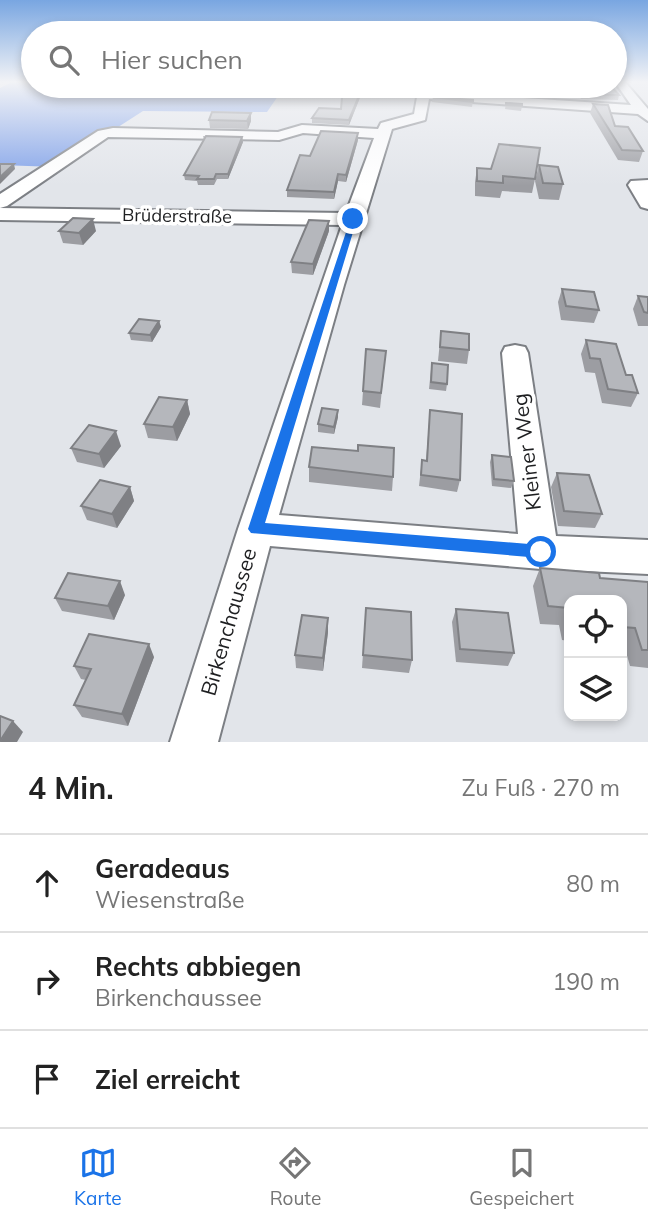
<!DOCTYPE html>
<html lang="de">
<head>
<meta charset="utf-8">
<style>
  :root { --surface:#fff; --page:#f2f2f2; --text:#222; --muted:#767676; --line:#e0e0e0; --accent:#1a73e8 }
  body { margin:0; font-family:Mulish,sans-serif; background:var(--page); color:var(--text) }
  .controls { position:absolute; right:21px; bottom:21px; display:grid; overflow:hidden; border-radius:14px; box-shadow:0 4px 10px #0003 }
  .controls button { width:63px; height:63px; display:grid; place-items:center; padding:0; border:0; border-bottom:2px solid var(--line); background:var(--surface); color:var(--text); font:35px sans-serif }
  .stop { position:absolute; width:21px; height:21px; margin:-16px; border:5px solid #1a73e8; border-radius:50%; background:#fff }
  .stop.end { background:#1a73e8; border-color:#fff; box-shadow:0 2px 7px #0008 }
  .list { margin:0; padding:0; list-style:none }
  h2 { display:flex; justify-content:space-between; align-items:center; height:91px; margin:0; padding:0 28px; font-size:30px }
  h2 small { font-size:23px; font-weight:400; color:var(--muted) }
  .list li { display:grid; grid-template-columns:46px 1fr auto; gap:21px; align-items:center; box-sizing:border-box; height:98px; padding:0 28px; border-top:2px solid var(--line) }
  .list b { display:block; font-size:26px; white-space:nowrap }
  .list p { margin:0; font-size:23px; white-space:nowrap; color:var(--muted) }
  .list em { font-size:23px; font-style:normal; color:var(--muted) }
  .icon { flex:none; width:38px; height:38px; fill:none; stroke:currentColor; stroke-width:2; stroke-linecap:round; stroke-linejoin:round }
  .map { position:relative; flex:none; width:648px; height:742px; overflow:hidden }
  .search { position:absolute; background:var(--surface); box-shadow:0 4px 10px #0003; left:21px; right:21px; top:21px; height:77px; display:flex; align-items:center; gap:18px; box-sizing:border-box; padding:0 24px; border-radius:38px; color:var(--muted); font-size:26px }
  .sheet { height:385px; background:var(--surface) }
  nav { display:flex; justify-content:space-around; align-items:center; box-sizing:border-box; height:98px; border-top:2px solid var(--line); background:var(--surface); font-size:19px; color:var(--muted) }
  nav a { display:grid; justify-items:center; gap:4px }
  nav .on { color:var(--accent) }
  .map>svg:first-child { display:block }
  .forest { fill:#81a2e9 }
  .lines { fill:none; stroke-linecap:round; stroke-linejoin:round }
  .minor-casing { stroke:#7c7f84; stroke-width:4 }
  .minor { fill:#fff; fill-rule:evenodd }
  .wall { fill:#9c9da2 }
  .shaded-wall { fill:#7f8084 }
  .building { fill:#b5b7bc; stroke:#7f8084; stroke-width:2 }
  .route { fill:#1a73e8 }
  .labels { text-anchor:middle; stroke-width:7; stroke-linejoin:round; paint-order:stroke }
  .far-street-label { font-size:18px; fill:#1e1f21; stroke:#fff }
  .street-label { font-size:21px; fill:#1e1f21; stroke:#fff }
</style>
</head>
<body>
<div class="map">
<svg width="648" height="742" viewBox="0 0 648 742">
  <rect width="100%" height="100%" fill="#e2e5ea"/>
  <path class="forest" d="M 12,82 L 33,82 L 33,86 L 285,86 L 267,112 L 143,111 L 56,167 L 0,165 L 0,88 Z"/>
  <g class="lines">
    <g class="minor-casing">
      <g id="minor">
        <path d="M 615,82 L 625,82 L 648,109 L 648,121 L 638,114 L 429,99 L 425,120 L 392,129 L 344,285 L 279,515 L 518,534 L 502,353 L 505,347 L 515,345 L 525,347 L 528,353 L 556,536 L 648,540 L 648,574 L 541,569 L 270,546 L 218,742 L 170,742 L 238,529 L 342,225 L 0,220 L 0,208 L 346,213 L 374,138 L 303,133 L 279,140 L 108,137 L 7,206 L 0,208 L 0,194 L 98,131 L 113,128 L 278,132 L 302,125 L 378,129 L 381,123 L 414,114 L 419,86 L 431,86 L 430,92 L 631,105 Z"/>
        <path d="M 648,180 L 648,209 L 641,207 L 628,185 L 631,181 Z"/>
      </g>
    </g>
    <use href="#minor" class="minor"/>
  </g>
  <g class="wall">
    <path d="M 435,86 L 518,86 L 519,91 L 518,95 L 507,94 L 508,90 L 477,88 L 476,92 L 435,90 Z"/>
    <path d="M 573,86 L 611,86 L 619,95 L 618,100 L 581,99 Z"/>
    <path d="M 363,90 L 349,125 L 312,123 L 312,118 L 341,109 Z"/>
    <path d="M 433,97 L 473,100 L 472,107 L 432,102 Z"/>
    <path d="M 506,103 L 522,106 L 521,111 L 505,109 Z"/>
    <path d="M 593,104 L 643,151 L 639,162 L 618,160 L 590,113 Z"/>
    <path d="M 251,113 L 251,121 L 248,129 L 210,128 L 209,120 Z"/>
    <path d="M 203,136 L 242,137 L 243,142 L 228,179 L 217,179 L 214,185 L 198,185 L 197,181 L 185,180 L 184,175 L 204,140 Z"/>
    <path d="M 358,140 L 346,182 L 338,181 L 334,199 L 287,197 L 287,190 L 310,156 Z"/>
    <path d="M 539,165 L 563,184 L 559,200 L 539,199 L 535,181 Z"/>
    <path d="M 477,168 L 535,179 L 532,193 L 502,191 L 500,198 L 475,196 L 475,182 Z"/>
    <path d="M 59,231 L 96,231 L 83,245 L 63,243 Z"/>
    <path d="M 329,231 L 313,275 L 292,273 L 291,262 Z"/>
    <path d="M 562,289 L 599,310 L 594,323 L 561,320 L 558,302 Z"/>
    <path d="M 638,296 L 648,297 L 648,326 L 638,326 L 633,309 Z"/>
    <path d="M 159,321 L 161,327 L 152,342 L 131,340 L 129,333 Z"/>
    <path d="M 441,331 L 469,350 L 467,364 L 438,361 Z"/>
    <path d="M 586,340 L 626,375 L 638,393 L 631,407 L 602,403 L 595,373 L 585,372 L 581,354 Z"/>
    <path d="M 366,349 L 386,351 L 380,408 L 362,405 Z"/>
    <path d="M 431,370 L 447,384 L 446,391 L 429,389 Z"/>
    <path d="M 187,400 L 190,414 L 177,441 L 148,438 L 144,424 Z"/>
    <path d="M 430,410 L 460,480 L 457,492 L 419,486 L 422,460 L 426,461 Z"/>
    <path d="M 338,417 L 334,434 L 318,432 L 318,424 Z"/>
    <path d="M 121,446 L 104,468 L 77,462 L 71,448 Z"/>
    <path d="M 492,455 L 514,481 L 511,488 L 492,486 L 490,462 Z"/>
    <path d="M 309,467 L 393,477 L 392,491 L 309,482 Z"/>
    <path d="M 557,473 L 602,514 L 595,528 L 558,526 L 551,487 Z"/>
    <path d="M 130,487 L 134,501 L 117,528 L 87,520 L 81,506 Z"/>
    <path d="M 540,568 L 600,578 L 648,582 L 648,668 L 630,666 L 624,645 L 622,645 L 622,600 L 569,600 L 569,641 L 562,640 L 559,625 L 540,624 L 533,586 Z"/>
    <path d="M 125,595 L 114,620 L 62,611 L 55,598 Z"/>
    <path d="M 366,608 L 412,660 L 409,673 L 362,668 Z"/>
    <path d="M 456,609 L 514,653 L 508,666 L 456,662 L 452,622 Z"/>
    <path d="M 328,632 L 323,671 L 296,668 L 295,655 Z"/>
    <path d="M 154,657 L 128,726 L 82,717 L 74,705 L 86,680 L 81,679 L 74,666 Z"/>
  </g>
  <g class="shaded-wall">
    <path d="M 363,86 L 363,90 L 349,125 L 349,120 Z"/>
    <path d="M 251,113 L 251,121 L 248,129 L 247,121 Z"/>
    <path d="M 358,133 L 358,140 L 346,182 L 346,175 Z"/>
    <path d="M 242,137 L 243,142 L 228,179 L 228,174 Z"/>
    <path d="M 14,164 L 15,169 L 0,184 L 0,177 Z"/>
    <path d="M 338,174 L 338,181 L 334,199 L 334,192 Z"/>
    <path d="M 93,219 L 96,231 L 83,245 L 79,233 Z"/>
    <path d="M 329,221 L 329,231 L 313,275 L 313,264 Z"/>
    <path d="M 159,321 L 161,327 L 152,342 L 150,335 Z"/>
    <path d="M 187,400 L 190,414 L 177,441 L 173,427 Z"/>
    <path d="M 338,410 L 338,417 L 334,434 L 334,427 Z"/>
    <path d="M 116,431 L 121,446 L 104,468 L 99,454 Z"/>
    <path d="M 130,487 L 134,501 L 117,528 L 112,514 Z"/>
    <path d="M 120,581 L 125,595 L 114,620 L 108,606 Z"/>
    <path d="M 328,618 L 328,632 L 323,671 L 323,658 Z"/>
    <path d="M 149,644 L 154,657 L 128,726 L 122,714 Z"/>
    <path d="M 13,721 L 23,732 L 17,742 L 0,742 Z"/>
  </g>
  <g class="building">
    <path d="M 343,86 L 363,86 L 349,120 L 312,118 L 319,108 L 341,109 Z"/>
    <path d="M 440,86 L 477,86 L 476,88 Z"/>
    <path d="M 508,86 L 518,86 L 519,91 L 508,90 Z"/>
    <path d="M 577,86 L 611,86 L 619,95 L 582,95 Z"/>
    <path d="M 433,97 L 473,100 L 473,102 Z"/>
    <path d="M 506,103 L 522,104 L 522,106 L 506,105 Z"/>
    <path d="M 593,104 L 608,105 L 615,126 L 628,127 L 643,151 L 622,150 Z"/>
    <path d="M 212,112 L 251,113 L 247,121 L 209,120 Z"/>
    <path d="M 321,131 L 358,133 L 346,175 L 338,174 L 334,192 L 287,190 L 300,155 L 310,156 Z"/>
    <path d="M 206,136 L 242,137 L 228,174 L 216,174 L 214,179 L 197,179 L 199,176 L 184,175 Z"/>
    <path d="M 499,144 L 540,148 L 535,179 L 503,176 L 503,183 L 477,181 L 477,168 L 491,169 Z"/>
    <path d="M 0,164 L 14,164 L 0,177 Z"/>
    <path d="M 539,165 L 558,167 L 563,184 L 543,183 Z"/>
    <path d="M 73,218 L 93,219 L 79,233 L 59,231 Z"/>
    <path d="M 309,220 L 329,221 L 313,264 L 291,262 Z"/>
    <path d="M 562,289 L 594,292 L 599,310 L 566,306 Z"/>
    <path d="M 638,296 L 648,297 L 648,313 L 644,312 Z"/>
    <path d="M 139,319 L 159,321 L 150,335 L 129,333 Z"/>
    <path d="M 441,331 L 469,334 L 469,350 L 440,347 Z"/>
    <path d="M 586,340 L 616,344 L 626,375 L 632,375 L 638,393 L 608,389 L 600,359 L 590,358 Z"/>
    <path d="M 366,349 L 386,351 L 381,393 L 363,391 Z"/>
    <path d="M 432,363 L 448,365 L 447,384 L 431,382 Z"/>
    <path d="M 159,397 L 187,400 L 173,427 L 144,424 Z"/>
    <path d="M 322,408 L 338,410 L 334,427 L 318,424 Z"/>
    <path d="M 430,410 L 462,414 L 460,480 L 421,475 L 422,460 L 427,461 Z"/>
    <path d="M 89,425 L 116,431 L 99,454 L 71,448 Z"/>
    <path d="M 358,445 L 394,448 L 393,477 L 309,467 L 312,447 L 358,451 Z"/>
    <path d="M 492,455 L 511,457 L 514,481 L 494,479 Z"/>
    <path d="M 557,473 L 589,475 L 602,514 L 564,511 Z"/>
    <path d="M 100,480 L 130,487 L 112,514 L 81,506 Z"/>
    <path d="M 540,568 L 599,573 L 600,578 L 648,582 L 648,650 L 642,650 L 635,628 L 622,627 L 622,600 L 569,600 L 569,614 L 568,608 L 548,606 Z"/>
    <path d="M 68,573 L 120,581 L 108,606 L 55,598 Z"/>
    <path d="M 366,608 L 411,612 L 412,660 L 363,655 Z"/>
    <path d="M 456,609 L 508,613 L 514,653 L 460,649 Z"/>
    <path d="M 302,615 L 328,618 L 323,658 L 295,655 Z"/>
    <path d="M 89,634 L 149,644 L 122,714 L 74,705 L 91,669 L 74,666 Z"/>
    <path d="M 0,716 L 13,721 L 0,741 Z"/>
  </g>
  <linearGradient id="sky" x2="0" y2="1"><stop stop-color="#79a6e1"/><stop offset="0.44" stop-color="#f2f3f6"/><stop offset="1" stop-color="#f2f3f6" stop-opacity="0"/></linearGradient>
  <rect width="648" height="186" fill="url(#sky)"/>
  <path class="route" d="M 351,217 L 357,219 L 265,523 L 541,545 L 546,547 L 549,552 L 546,556 L 541,558 L 251,533 L 248,529 Z"/>
  <g class="labels">
    <g class="far-street-label">
      <text transform="translate(177 216) rotate(1)" y="6">Brüderstraße</text>
    </g>
    <g class="street-label">
      <text transform="translate(527 452) rotate(-97)" y="7">Kleiner Weg</text>
      <text transform="translate(229 622) rotate(-74)" y="7">Birkenchaussee</text>
    </g>
  </g>
</svg>
<div class="controls">
<button><svg class="icon" aria-label="locate" viewBox="0 0 24 24"><circle cx="12" cy="12" r="6"/><path d="M12 2v4M12 18v4M2 12h4M18 12h4"/></svg></button>
<button><svg class="icon" aria-label="layers" viewBox="0 0 24 24"><path d="M12 4l9 5-9 5-9-5zM3 14l9 5 9-5"/></svg></button>
</div>
<div class="stop" style="left:541px;top:552px"></div>
<div class="stop end" style="left:353px;top:219px"></div>
<div class="search"><svg class="icon" aria-label="search" viewBox="0 0 24 24"><circle cx="10" cy="10" r="6"/><path d="M15 15l6 6"/></svg>Hier suchen</div>
</div>
<section class="sheet">
<h2>4 Min.<small>Zu Fuß · 270 m</small></h2>
<ul class="list">
<li><svg class="icon" aria-label="ahead" viewBox="0 0 24 24"><path d="M12 20V5M6 11l6-6 6 6"/></svg><div><b>Geradeaus</b><p>Wiesenstraße</p></div><em>80 m</em></li>
<li><svg class="icon" aria-label="right" viewBox="0 0 24 24"><path d="M7 20v-9h11M14 6l5 5-5 5"/></svg><div><b>Rechts abbiegen</b><p>Birkenchaussee</p></div><em>190 m</em></li>
<li><svg class="icon" aria-label="arrive" viewBox="0 0 24 24"><path d="M6 21V4h12l-3 4 3 4H6"/></svg><div><b>Ziel erreicht</b></div></li>
</ul>
</section>
<nav>
<a class="on"><svg class="icon" aria-label="map" viewBox="0 0 24 24"><path d="M3 6l6-2 6 2 6-2v14l-6 2-6-2-6 2zM9 4v14M15 6v14"/></svg>Karte</a>
<a><svg class="icon" aria-label="directions" viewBox="0 0 24 24"><path d="M12 3l9 9-9 9-9-9zM9 14v-3h6M13 9l2 2-2 2"/></svg>Route</a>
<a><svg class="icon" aria-label="saved" viewBox="0 0 24 24"><path d="M7 4h10v16l-5-4-5 4z"/></svg>Gespeichert</a>
</nav>
</body>
</html>
